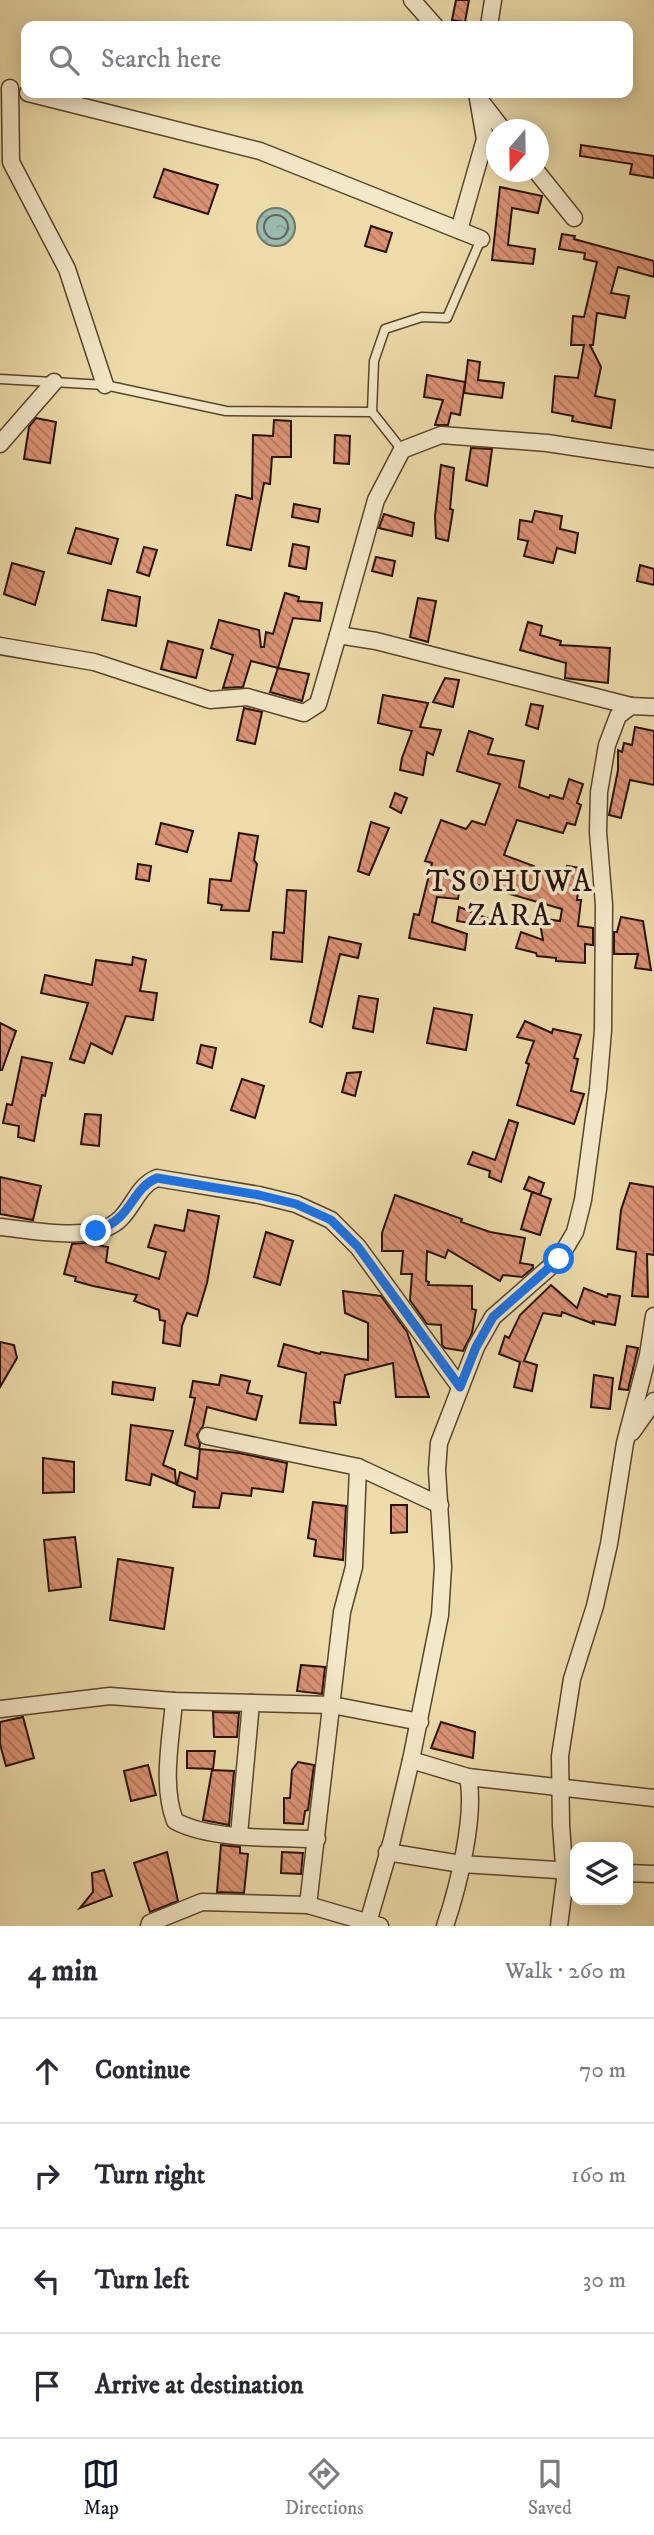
<!DOCTYPE html>
<html lang="en">
<head>
<meta charset="utf-8">
<style>
  :root { --surface:#fff; --page:#f2f2f3; --text:#2b2b33; --muted:#7c7c81; --line:#e1e1e2; --accent:#111827 }
  body { margin:0; font-family:"IM FELL DW Pica",serif; background:var(--page); color:var(--text) }
  .controls { position:absolute; right:21px; bottom:21px; display:grid; overflow:hidden; border-radius:14px; box-shadow:0 4px 18px #0003 }
  .controls button { width:63px; height:63px; display:grid; place-items:center; padding:0; border:0; border-bottom:2px solid var(--line); background:var(--surface); color:var(--text); font:35px sans-serif }
  .compass { position:absolute; left:486px; top:119px; width:63px; height:63px; border-radius:50%; background:var(--surface); box-shadow:0 4px 18px #0003; rotate:200deg }
  .stop { position:absolute; width:21px; height:21px; margin:-16px; border:5px solid #1a73e8; border-radius:50%; background:#fff }
  .stop.end { background:#1a73e8; border-color:#fff; box-shadow:0 2px 7px #0008 }
  .list { margin:0; padding:0; list-style:none }
  h2 { display:flex; justify-content:space-between; align-items:center; height:91px; margin:0; padding:0 28px; font-size:30px }
  h2 small { font-size:23px; font-weight:400; color:var(--muted) }
  .list li { display:grid; grid-template-columns:46px 1fr auto; gap:21px; align-items:center; box-sizing:border-box; height:105px; padding:0 28px; border-top:2px solid var(--line) }
  .list b { display:block; font-size:26px; white-space:nowrap }
  .list em { font-size:23px; font-style:normal; color:var(--muted) }
  .icon { flex:none; width:38px; height:38px; fill:none; stroke:currentColor; stroke-width:2; stroke-linecap:round; stroke-linejoin:round }
  .map { position:relative; flex:none; width:654px; height:1926px; overflow:hidden }
  .search { position:absolute; background:var(--surface); box-shadow:0 4px 18px #0003; left:21px; right:21px; top:21px; height:77px; display:flex; align-items:center; gap:18px; box-sizing:border-box; padding:0 24px; border-radius:14px; color:var(--muted); font-size:26px }
  .sheet { height:511px; background:var(--surface) }
  nav { display:flex; justify-content:space-around; align-items:center; box-sizing:border-box; height:98px; border-top:2px solid var(--line); background:var(--surface); font-size:19px; color:var(--muted) }
  nav a { display:grid; justify-items:center; gap:4px }
  nav .on { color:var(--accent) }
  .map>svg:first-child { display:block }
  .water { fill:url(#water-ripples); stroke:#6d7669; stroke-width:2 }
  .lines { fill:none; stroke-linecap:round; stroke-linejoin:round }
  .shore { stroke:#626658; stroke-width:2 }
  .building { fill:url(#building-back-hatch); stroke:#291101; stroke-width:2 }
  .service-casing { stroke:#5a442b; stroke-width:11 }
  .minor-casing { stroke:#5a442b; stroke-width:19 }
  .service { stroke:#f3e8c8; stroke-width:8 }
  .minor { stroke:#f3e8c8; stroke-width:16 }
  .route { stroke:#1a73e8; stroke-width:9 }
  .labels { text-anchor:middle; stroke-width:7; stroke-linejoin:round; paint-order:stroke }
  .quarter-label { font-size:30px; letter-spacing:2px; fill:#291101; stroke:#f3e8c8 }
</style>
</head>
<body>
<div class="map">
<svg width="654" height="1926" viewBox="0 0 654 1926">
  <defs>
    <pattern id="water-ripples" width="26" height="14" patternUnits="userSpaceOnUse" patternTransform="scale(1.75)"><rect width="26" height="14" fill="#9abaae"/><path d="M2 4q2-2 4 0t4 0M15 11q2-2 4 0t4 0" fill="none" stroke="#859f94"/></pattern>
    <pattern id="building-back-hatch" width="6" height="6" patternUnits="userSpaceOnUse" patternTransform="scale(1.75)"><rect width="6" height="6" fill="#db9376"/><path d="M-1 5l2 2M0 0l6 6M5-1l2 2" fill="none" stroke="#b2775e"/></pattern>
  </defs>
  <rect width="100%" height="100%" fill="#eddcaa"/>
  <filter id="stains"><feTurbulence type="fractalNoise" baseFrequency=".00286" numOctaves="4"/><feColorMatrix values="0 0 0 0 .2 0 0 0 0 .09 0 0 0 0 .02 0 0 0 .5 -.17"/></filter>
  <radialGradient id="worn" r=".72"><stop offset=".6" stop-color="#630" stop-opacity="0"/><stop offset="1" stop-color="#630" stop-opacity=".3"/></radialGradient>
  <circle class="water" cx="276" cy="227" r="19"/>
  <g class="lines">
    <circle class="shore" cx="276" cy="227" r="12"/>
  </g>
  <g class="building">
    <path d="M 456,0 L 469,0 L 465,22 L 452,20 Z"/>
    <path d="M 581,145 L 654,156 L 654,178 L 630,174 L 632,164 L 580,156 Z"/>
    <path d="M 164,169 L 218,185 L 208,214 L 154,197 Z"/>
    <path d="M 500,187 L 542,196 L 538,213 L 512,208 L 508,245 L 535,249 L 533,264 L 492,260 Z"/>
    <path d="M 371,226 L 392,233 L 386,252 L 365,246 Z"/>
    <path d="M 562,234 L 575,236 L 574,239 L 654,261 L 654,277 L 618,267 L 611,293 L 629,296 L 625,318 L 597,313 L 593,345 L 590,345 L 601,367 L 595,396 L 615,400 L 611,428 L 572,421 L 573,416 L 552,412 L 555,376 L 578,378 L 584,345 L 571,345 L 573,316 L 584,317 L 597,262 L 584,259 L 585,253 L 559,249 Z"/>
    <path d="M 468,360 L 480,362 L 478,380 L 504,383 L 502,398 L 464,393 Z"/>
    <path d="M 427,375 L 465,382 L 460,415 L 451,413 L 448,425 L 435,425 L 443,400 L 424,397 Z"/>
    <path d="M 36,418 L 56,422 L 50,463 L 24,459 L 29,427 Z"/>
    <path d="M 274,420 L 291,421 L 291,457 L 272,457 L 270,484 L 264,483 L 251,550 L 227,545 L 236,495 L 252,499 L 253,435 L 273,436 Z"/>
    <path d="M 335,435 L 350,436 L 349,464 L 334,463 Z"/>
    <path d="M 471,448 L 492,449 L 487,486 L 466,480 Z"/>
    <path d="M 441,465 L 454,468 L 450,509 L 453,510 L 448,541 L 436,538 L 435,516 Z"/>
    <path d="M 294,504 L 320,509 L 318,522 L 292,517 Z"/>
    <path d="M 535,511 L 562,516 L 560,529 L 578,533 L 575,553 L 557,548 L 553,563 L 524,556 L 528,541 L 518,539 L 520,520 L 532,522 Z"/>
    <path d="M 384,514 L 414,523 L 412,536 L 379,528 Z"/>
    <path d="M 76,528 L 118,539 L 111,564 L 68,553 Z"/>
    <path d="M 293,544 L 309,547 L 306,569 L 289,566 Z"/>
    <path d="M 144,547 L 157,550 L 149,576 L 137,572 Z"/>
    <path d="M 376,557 L 395,561 L 392,576 L 372,571 Z"/>
    <path d="M 12,563 L 44,572 L 35,605 L 4,594 Z"/>
    <path d="M 640,565 L 654,569 L 654,585 L 637,581 Z"/>
    <path d="M 108,590 L 140,597 L 136,626 L 102,620 Z"/>
    <path d="M 285,593 L 299,597 L 298,601 L 322,603 L 320,621 L 293,618 L 278,668 L 251,661 L 243,687 L 223,688 L 233,655 L 211,648 L 219,620 L 259,630 L 261,647 L 264,647 L 266,632 L 273,634 Z"/>
    <path d="M 418,598 L 436,601 L 428,642 L 410,637 Z"/>
    <path d="M 528,622 L 542,626 L 540,635 L 561,641 L 560,645 L 610,648 L 608,683 L 565,678 L 566,663 L 520,650 Z"/>
    <path d="M 168,641 L 203,650 L 196,678 L 161,669 Z"/>
    <path d="M 278,668 L 309,674 L 302,701 L 270,692 Z"/>
    <path d="M 445,678 L 459,680 L 453,707 L 433,702 Z"/>
    <path d="M 383,695 L 428,703 L 420,727 L 441,730 L 433,755 L 427,752 L 423,775 L 400,770 L 402,758 L 412,731 L 378,723 Z"/>
    <path d="M 531,704 L 543,706 L 538,729 L 526,725 Z"/>
    <path d="M 244,708 L 262,712 L 255,744 L 237,740 Z"/>
    <path d="M 635,727 L 654,731 L 654,785 L 630,780 L 621,818 L 609,815 L 618,770 L 618,750 L 622,752 L 624,743 L 632,745 Z"/>
    <path d="M 469,731 L 493,739 L 488,754 L 524,761 L 519,787 L 549,798 L 550,795 L 563,799 L 569,779 L 583,784 L 577,803 L 581,805 L 575,825 L 567,823 L 563,833 L 517,820 L 504,855 L 534,866 L 532,872 L 565,878 L 567,866 L 581,868 L 577,900 L 581,900 L 578,926 L 593,928 L 593,945 L 585,944 L 585,963 L 556,961 L 556,958 L 537,956 L 536,953 L 516,948 L 521,932 L 543,940 L 539,918 L 560,921 L 562,909 L 461,880 L 458,899 L 437,897 L 432,922 L 467,934 L 465,950 L 409,938 L 414,914 L 419,915 L 432,863 L 425,861 L 441,820 L 466,829 L 472,821 L 485,825 L 500,784 L 457,771 Z"/>
    <path d="M 395,793 L 407,798 L 401,813 L 390,807 Z"/>
    <path d="M 371,822 L 389,828 L 369,875 L 358,871 Z"/>
    <path d="M 161,823 L 193,831 L 187,852 L 156,844 Z"/>
    <path d="M 239,833 L 258,836 L 254,860 L 257,864 L 249,911 L 221,910 L 222,905 L 208,903 L 210,879 L 231,881 Z"/>
    <path d="M 138,864 L 151,866 L 149,881 L 136,879 Z"/>
    <path d="M 287,890 L 306,891 L 302,962 L 271,959 L 273,932 L 284,933 Z"/>
    <path d="M 459,907 L 497,922 L 496,927 L 457,921 Z"/>
    <path d="M 621,917 L 643,921 L 651,970 L 635,968 L 638,954 L 614,954 L 614,932 L 617,932 Z"/>
    <path d="M 329,937 L 361,944 L 358,958 L 340,954 L 322,1027 L 310,1022 Z"/>
    <path d="M 133,957 L 146,960 L 140,991 L 157,993 L 153,1020 L 126,1016 L 112,1054 L 91,1043 L 84,1063 L 70,1059 L 88,1003 L 41,993 L 45,975 L 92,985 L 96,960 L 132,965 Z"/>
    <path d="M 359,996 L 378,999 L 373,1032 L 353,1028 Z"/>
    <path d="M 434,1008 L 472,1015 L 466,1050 L 427,1043 Z"/>
    <path d="M 525,1021 L 552,1033 L 553,1029 L 581,1035 L 574,1058 L 578,1059 L 571,1091 L 584,1094 L 574,1124 L 517,1105 L 529,1064 L 526,1063 L 534,1041 L 517,1037 Z"/>
    <path d="M 0,1023 L 16,1031 L 2,1070 L 0,1070 Z"/>
    <path d="M 201,1045 L 216,1048 L 212,1068 L 197,1063 Z"/>
    <path d="M 22,1057 L 52,1063 L 45,1096 L 42,1095 L 34,1141 L 18,1137 L 19,1126 L 3,1123 L 7,1104 L 12,1105 Z"/>
    <path d="M 361,1072 L 355,1096 L 342,1092 L 347,1073 Z"/>
    <path d="M 242,1079 L 264,1086 L 255,1118 L 231,1110 Z"/>
    <path d="M 85,1114 L 101,1115 L 99,1146 L 81,1144 Z"/>
    <path d="M 509,1120 L 518,1123 L 501,1182 L 489,1177 L 490,1171 L 468,1164 L 473,1152 L 495,1160 Z"/>
    <path d="M 0,1177 L 41,1186 L 33,1220 L 0,1214 Z"/>
    <path d="M 529,1177 L 544,1183 L 540,1195 L 524,1189 Z"/>
    <path d="M 630,1183 L 654,1187 L 654,1255 L 647,1254 L 648,1297 L 632,1296 L 636,1252 L 617,1249 L 621,1210 Z"/>
    <path d="M 532,1192 L 551,1199 L 540,1235 L 521,1229 Z"/>
    <path d="M 395,1195 L 462,1219 L 461,1222 L 490,1232 L 525,1238 L 520,1263 L 533,1265 L 533,1268 L 522,1277 L 503,1275 L 500,1281 L 448,1250 L 445,1258 L 427,1251 L 426,1281 L 429,1282 L 428,1285 L 472,1286 L 472,1309 L 476,1310 L 472,1333 L 463,1351 L 445,1348 L 442,1345 L 441,1325 L 427,1324 L 410,1300 L 412,1274 L 401,1274 L 403,1251 L 382,1251 L 382,1233 Z"/>
    <path d="M 188,1210 L 219,1216 L 207,1283 L 197,1316 L 187,1313 L 182,1326 L 180,1346 L 163,1343 L 165,1321 L 160,1320 L 159,1310 L 134,1301 L 137,1295 L 93,1286 L 75,1281 L 76,1277 L 64,1274 L 72,1244 L 85,1243 L 108,1247 L 106,1262 L 159,1279 L 166,1252 L 148,1247 L 155,1225 L 184,1231 Z"/>
    <path d="M 266,1232 L 293,1241 L 280,1285 L 254,1277 Z"/>
    <path d="M 551,1285 L 577,1308 L 584,1288 L 607,1297 L 608,1294 L 620,1296 L 615,1325 L 593,1321 L 594,1324 L 562,1312 L 561,1316 L 543,1313 L 524,1361 L 537,1365 L 532,1391 L 514,1387 L 520,1362 L 499,1354 L 505,1336 L 509,1338 L 520,1315 Z"/>
    <path d="M 343,1291 L 381,1296 L 407,1332 L 429,1397 L 396,1397 L 393,1363 L 345,1375 L 340,1403 L 334,1402 L 336,1425 L 300,1423 L 306,1373 L 278,1366 L 284,1344 L 320,1354 L 321,1352 L 368,1360 L 368,1323 L 345,1313 Z"/>
    <path d="M 0,1342 L 14,1345 L 17,1358 L 0,1387 Z"/>
    <path d="M 627,1346 L 638,1348 L 628,1390 L 619,1389 Z"/>
    <path d="M 221,1375 L 250,1381 L 247,1393 L 262,1396 L 256,1420 L 207,1407 L 203,1426 L 197,1435 L 200,1444 L 199,1449 L 185,1445 L 195,1398 L 190,1397 L 193,1381 L 219,1385 Z"/>
    <path d="M 594,1375 L 613,1378 L 610,1409 L 591,1407 Z"/>
    <path d="M 113,1382 L 155,1388 L 153,1400 L 112,1394 Z"/>
    <path d="M 131,1425 L 173,1431 L 163,1465 L 175,1470 L 176,1484 L 152,1474 L 150,1485 L 126,1480 Z"/>
    <path d="M 200,1449 L 239,1453 L 287,1463 L 283,1492 L 252,1488 L 251,1496 L 222,1493 L 219,1508 L 193,1507 L 195,1492 L 177,1485 L 180,1472 L 197,1479 Z"/>
    <path d="M 43,1458 L 74,1462 L 74,1492 L 43,1493 Z"/>
    <path d="M 313,1502 L 346,1506 L 343,1560 L 314,1556 L 316,1540 L 308,1538 Z"/>
    <path d="M 391,1505 L 407,1505 L 407,1532 L 391,1533 Z"/>
    <path d="M 75,1537 L 81,1587 L 49,1591 L 44,1540 Z"/>
    <path d="M 118,1559 L 173,1568 L 164,1629 L 110,1620 Z"/>
    <path d="M 301,1665 L 325,1667 L 322,1694 L 297,1691 Z"/>
    <path d="M 213,1712 L 239,1713 L 237,1737 L 214,1737 Z"/>
    <path d="M 23,1717 L 34,1758 L 6,1766 L 0,1744 L 0,1722 Z"/>
    <path d="M 441,1722 L 475,1732 L 473,1758 L 431,1748 Z"/>
    <path d="M 187,1751 L 215,1751 L 213,1769 L 187,1768 Z"/>
    <path d="M 298,1762 L 314,1765 L 308,1810 L 305,1811 L 303,1824 L 284,1823 L 284,1798 L 290,1798 L 292,1770 Z"/>
    <path d="M 148,1765 L 156,1795 L 131,1801 L 124,1771 Z"/>
    <path d="M 212,1770 L 234,1771 L 229,1825 L 203,1820 Z"/>
    <path d="M 221,1845 L 240,1847 L 240,1853 L 248,1854 L 244,1893 L 217,1892 Z"/>
    <path d="M 167,1852 L 178,1901 L 150,1912 L 134,1863 Z"/>
    <path d="M 282,1852 L 303,1853 L 301,1874 L 281,1873 Z"/>
    <path d="M 104,1870 L 112,1896 L 80,1908 L 93,1892 L 92,1873 Z"/>
  </g>
  <g class="lines">
    <g class="service-casing">
      <g id="service">
        <path d="M 0,379 L 105,385 L 226,411 L 372,412 L 374,361 L 385,329 L 422,317 L 447,318 L 481,239"/>
        <path d="M 372,412 L 402,450"/>
      </g>
    </g>
    <g class="minor-casing">
      <g id="minor">
        <path d="M 412,0 L 435,26"/>
        <path d="M 489,26 L 493,0"/>
        <path d="M 10,88 L 11,162 L 67,269 L 105,385"/>
        <path d="M 28,93 L 260,151 L 481,239"/>
        <path d="M 479,99 L 503,130"/>
        <path d="M 537,172 L 574,218"/>
        <path d="M 459,230 L 485,139 L 477,93"/>
        <path d="M 0,444 L 54,382"/>
        <path d="M 338,635 L 376,500 L 402,450 L 441,435 L 547,443 L 654,459"/>
        <path d="M 0,646 L 94,662 L 210,700 L 247,697 L 304,713 L 318,704 L 338,635 L 376,641 L 631,706"/>
        <path d="M 0,1227 C 32,1230 97,1244 121,1218 C 134,1205 139,1185 157,1178 L 259,1195 L 296,1204 L 331,1220 L 358,1247 L 460,1387"/>
        <path d="M 632,1432 L 654,1401"/>
        <path d="M 207,1436 L 358,1467 L 440,1505"/>
        <path d="M 174,1701 C 171,1739 161,1785 175,1821 C 210,1840 276,1838 317,1839"/>
        <path d="M 0,1709 L 110,1696 L 174,1701 L 332,1705 L 420,1722"/>
        <path d="M 411,1760 L 468,1777 L 654,1798"/>
        <path d="M 239,1835 L 251,1703"/>
        <path d="M 387,1852 L 461,1864 L 573,1871"/>
        <path d="M 628,1873 L 654,1874"/>
        <path d="M 308,1905 L 342,1612 L 354,1567 L 358,1467"/>
        <path d="M 149,1926 L 150,1923 L 202,1902 L 308,1905 L 380,1926"/>
        <path d="M 367,1926 L 392,1840 L 411,1760 L 440,1615 L 443,1567 L 437,1470 L 439,1443 L 476,1347 L 493,1317 L 559,1259 L 575,1232 L 583,1200 L 598,1089 L 603,1030 L 604,905 L 598,832 L 599,792 L 607,745 L 618,716 L 631,706 L 654,707"/>
        <path d="M 445,1926 C 458,1888 476,1816 468,1777"/>
        <path d="M 559,1926 L 565,1879 L 561,1825 L 560,1756 L 572,1679 L 595,1606 L 609,1544 L 625,1443 L 648,1355 L 654,1316"/>
      </g>
    </g>
    <use href="#service" class="service"/>
    <use href="#minor" class="minor"/>
  </g>
  <g class="lines">
    <path class="route" d="M 96,1231 C 134,1218 130,1189 157,1178 L 259,1195 L 296,1204 L 331,1220 L 358,1247 L 460,1387 L 476,1347 L 493,1317 L 559,1259"/>
  </g>
  <g class="labels">
    <g class="quarter-label">
      <text x="510" y="891">TSOHUWA<tspan x="510" dy="34">ZARA</tspan></text>
    </g>
  </g>
  <rect width="100%" height="100%" filter="url(#stains)"/>
  <rect width="100%" height="100%" fill="url(#worn)"/>
</svg>
<div class="controls">
<button><svg class="icon" aria-label="layers" viewBox="0 0 24 24"><path d="M12 4l9 5-9 5-9-5zM3 14l9 5 9-5"/></svg></button>
</div>
<svg class="compass" viewBox="-18 -18 36 36"><path d="M0-13l5 13h-10z" fill="#e53935"/><path d="M0 13l5-13h-10z" fill="#7c7c81"/></svg>
<div class="stop" style="left:559px;top:1259px"></div>
<div class="stop end" style="left:96px;top:1231px"></div>
<div class="search"><svg class="icon" aria-label="search" viewBox="0 0 24 24"><circle cx="10" cy="10" r="6"/><path d="M15 15l6 6"/></svg>Search here</div>
</div>
<section class="sheet">
<h2>4 min<small>Walk · 260 m</small></h2>
<ul class="list">
<li><svg class="icon" aria-label="ahead" viewBox="0 0 24 24"><path d="M12 20V5M6 11l6-6 6 6"/></svg><div><b>Continue</b></div><em>70 m</em></li>
<li><svg class="icon" aria-label="right" viewBox="0 0 24 24"><path d="M7 20v-9h11M14 6l5 5-5 5"/></svg><div><b>Turn right</b></div><em>160 m</em></li>
<li><svg class="icon" aria-label="left" viewBox="0 0 24 24"><path d="M17 20v-9H6M10 6l-5 5 5 5"/></svg><div><b>Turn left</b></div><em>30 m</em></li>
<li><svg class="icon" aria-label="arrive" viewBox="0 0 24 24"><path d="M6 21V4h12l-3 4 3 4H6"/></svg><div><b>Arrive at destination</b></div></li>
</ul>
</section>
<nav>
<a class="on"><svg class="icon" aria-label="map" viewBox="0 0 24 24"><path d="M3 6l6-2 6 2 6-2v14l-6 2-6-2-6 2zM9 4v14M15 6v14"/></svg>Map</a>
<a><svg class="icon" aria-label="directions" viewBox="0 0 24 24"><path d="M12 3l9 9-9 9-9-9zM9 14v-3h6M13 9l2 2-2 2"/></svg>Directions</a>
<a><svg class="icon" aria-label="saved" viewBox="0 0 24 24"><path d="M7 4h10v16l-5-4-5 4z"/></svg>Saved</a>
</nav>
</body>
</html>
